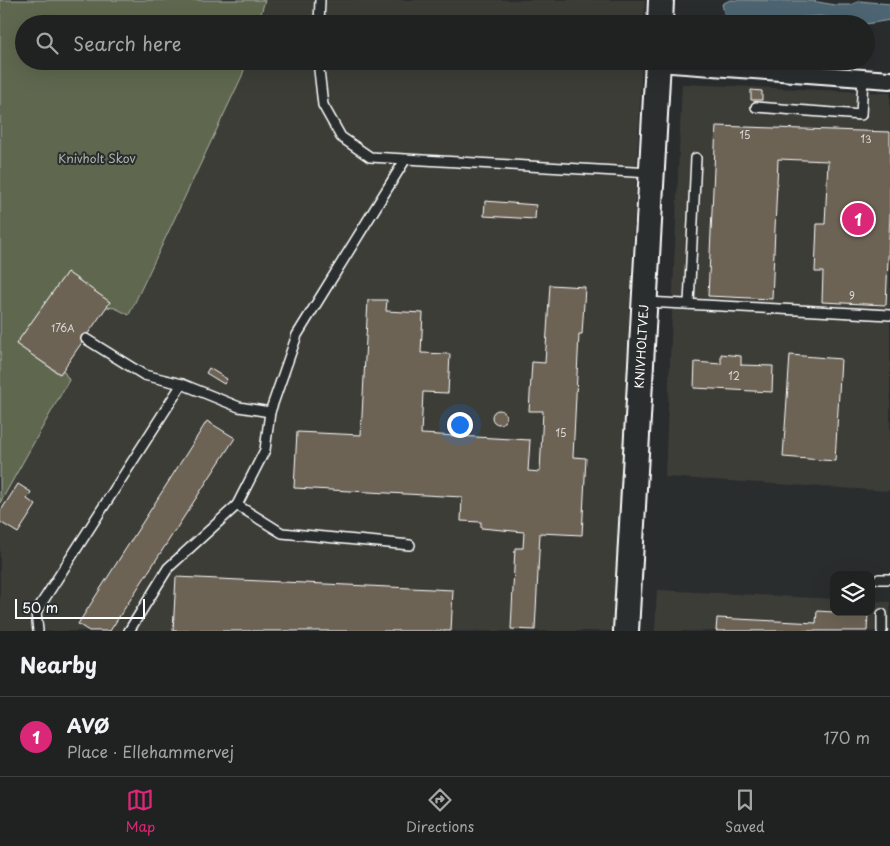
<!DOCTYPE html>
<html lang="en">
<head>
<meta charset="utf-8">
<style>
  :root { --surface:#202222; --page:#2d2f2f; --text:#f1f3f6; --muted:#a2a4a5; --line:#3d3f40; --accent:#db2777 }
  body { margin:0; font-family:"Playpen Sans",sans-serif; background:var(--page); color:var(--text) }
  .controls { position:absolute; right:15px; bottom:15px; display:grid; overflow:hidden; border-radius:10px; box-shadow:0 5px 20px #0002 }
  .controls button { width:45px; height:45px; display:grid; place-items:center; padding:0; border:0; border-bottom:1px solid var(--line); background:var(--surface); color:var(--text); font:25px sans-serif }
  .scale { position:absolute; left:15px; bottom:12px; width:130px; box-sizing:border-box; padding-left:5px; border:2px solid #fff; border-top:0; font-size:14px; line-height:18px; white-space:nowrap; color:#fff; -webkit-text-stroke:4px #2a2d2e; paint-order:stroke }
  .you { position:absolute; left:459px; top:424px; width:18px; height:18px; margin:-12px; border:4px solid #fff; border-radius:50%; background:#1a73e8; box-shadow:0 0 0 8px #1a73e833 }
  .badge { display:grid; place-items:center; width:32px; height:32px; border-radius:50%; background:var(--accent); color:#fff; font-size:16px; font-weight:700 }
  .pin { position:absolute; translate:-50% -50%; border:2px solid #fff; box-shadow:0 1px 5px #0006 }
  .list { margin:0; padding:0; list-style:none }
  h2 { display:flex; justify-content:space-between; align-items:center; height:65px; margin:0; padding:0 20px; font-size:21px }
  h2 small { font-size:16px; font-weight:400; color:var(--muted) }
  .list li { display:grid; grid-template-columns:32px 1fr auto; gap:15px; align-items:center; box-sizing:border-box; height:80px; padding:0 20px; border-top:1px solid var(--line) }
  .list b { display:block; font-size:19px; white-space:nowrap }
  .list p { margin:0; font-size:16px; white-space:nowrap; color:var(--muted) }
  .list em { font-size:16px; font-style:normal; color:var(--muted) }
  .icon { flex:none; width:28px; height:28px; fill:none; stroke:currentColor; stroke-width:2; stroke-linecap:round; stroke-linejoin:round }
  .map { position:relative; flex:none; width:890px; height:631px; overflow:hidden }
  .search { position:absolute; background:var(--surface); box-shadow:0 5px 20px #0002; left:15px; right:15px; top:15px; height:55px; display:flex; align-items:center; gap:12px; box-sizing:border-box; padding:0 18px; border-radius:28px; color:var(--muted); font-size:19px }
  .sheet { height:145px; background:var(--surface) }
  nav { display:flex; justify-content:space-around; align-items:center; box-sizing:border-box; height:70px; border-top:1px solid var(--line); background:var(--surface); font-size:14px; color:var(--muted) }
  nav a { display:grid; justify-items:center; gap:2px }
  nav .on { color:var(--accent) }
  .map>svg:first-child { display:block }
  .built { fill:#3e3d39 }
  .green { fill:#5e6850; stroke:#aeb4a8 }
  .water { fill:#4e6572; stroke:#95a3aa }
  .building { fill:#6c6354; stroke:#fff }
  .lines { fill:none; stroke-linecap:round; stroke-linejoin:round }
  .lane-casing { stroke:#fff; stroke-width:12 }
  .street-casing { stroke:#fff; stroke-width:20 }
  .secondary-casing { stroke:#fff; stroke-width:28 }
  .lane { stroke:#2a2d2e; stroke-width:9 }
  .street { stroke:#2a2d2e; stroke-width:16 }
  .secondary { stroke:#2a2d2e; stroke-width:24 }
  .labels { text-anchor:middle; stroke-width:4; stroke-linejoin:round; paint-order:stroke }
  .number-label { font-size:10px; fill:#dad8d4 }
  .park-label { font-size:12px; fill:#aeb4a8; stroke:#2a2d2e }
  .street-label { font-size:12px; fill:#fff; stroke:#2a2d2e }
</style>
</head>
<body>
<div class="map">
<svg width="890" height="631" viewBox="0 0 890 631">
  <rect width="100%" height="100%" fill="#2a2d2e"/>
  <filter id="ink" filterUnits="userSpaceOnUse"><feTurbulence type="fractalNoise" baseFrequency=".02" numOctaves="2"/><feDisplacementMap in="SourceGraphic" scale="10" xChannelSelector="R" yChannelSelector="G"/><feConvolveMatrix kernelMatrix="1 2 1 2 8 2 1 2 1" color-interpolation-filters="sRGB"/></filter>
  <g filter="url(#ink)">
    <g class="built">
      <path d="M 265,0 L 645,0 L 644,24 L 258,24 Z"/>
      <path d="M 247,61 L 642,61 L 613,631 L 0,631 L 0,503 L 69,380 L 16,344 L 67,272 L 110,302 L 115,308 L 130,315 L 242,76 Z"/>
      <path d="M 682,84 L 890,93 L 890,491 L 665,477 Z"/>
      <path d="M 657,590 L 834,599 L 834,612 L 871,612 L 871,601 L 890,602 L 890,631 L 655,631 Z"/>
    </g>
    <path class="green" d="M 0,0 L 265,0 L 258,24 L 24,24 L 24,61 L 247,61 L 242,76 L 129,315 L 115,308 L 106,307 L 110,302 L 67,272 L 16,344 L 59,374 L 63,370 L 69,380 L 0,503 Z"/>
    <path class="water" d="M 730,0 L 812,1 L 835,5 L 850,5 L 860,1 L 890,4 L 890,20 L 866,24 L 820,16 L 805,17 L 790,20 L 732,20 L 725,17 L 722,4 Z"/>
    <g class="building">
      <path d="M 751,90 L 762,91 L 762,100 L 751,100 Z"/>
      <path d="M 716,126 L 890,132 L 890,214 L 886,305 L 822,302 L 823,272 L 815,272 L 817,224 L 825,224 L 828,161 L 778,159 L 772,299 L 708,296 Z"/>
      <path d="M 485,201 L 536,205 L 535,219 L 484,216 Z"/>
      <path d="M 67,272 L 110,302 L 60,374 L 16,344 Z"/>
      <path d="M 550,285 L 585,287 L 582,334 L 579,334 L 573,457 L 586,458 L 582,535 L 540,533 L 535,630 L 511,629 L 515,548 L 523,548 L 524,532 L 481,528 L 481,522 L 461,521 L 462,497 L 294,488 L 297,432 L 361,435 L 368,300 L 387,300 L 386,311 L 423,313 L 421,353 L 450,354 L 448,393 L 423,392 L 421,434 L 530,440 L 528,471 L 540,472 L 543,411 L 529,411 L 532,362 L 545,363 Z"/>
      <path d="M 721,354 L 741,356 L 741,365 L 773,366 L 772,392 L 694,388 L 695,362 L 721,364 Z"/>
      <path d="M 790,355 L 841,359 L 835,461 L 783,457 Z"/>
      <path d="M 209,368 L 227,379 L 224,384 L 206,373 Z"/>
      <circle cx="499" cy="417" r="7"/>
      <path d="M 207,421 L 235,438 L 110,631 L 89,631 L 78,624 Z"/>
      <path d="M 18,484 L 31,492 L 27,499 L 36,505 L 18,533 L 0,522 L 0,512 Z"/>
      <path d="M 176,577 L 453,590 L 451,631 L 173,631 Z"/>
      <path d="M 817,611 L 868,614 L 867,631 L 716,631 L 717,618 L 816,623 Z"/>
    </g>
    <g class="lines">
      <g class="lane-casing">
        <g id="lane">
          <path d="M 319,24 L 320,0"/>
          <path d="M 318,61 L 323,105 L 341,137 L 370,157 L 651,173"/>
          <path d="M 756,107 L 861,115 L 863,78"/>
          <path d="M 646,302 L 890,315"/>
          <path d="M 689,304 L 696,158"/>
          <path d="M 86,339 L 144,375 L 182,384 L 239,407 L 270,412"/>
          <path d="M 237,505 L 282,533 L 410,545"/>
          <path d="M 879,579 L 890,579"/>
          <path d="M 38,631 L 36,612 L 182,384"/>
          <path d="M 129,631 L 168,568 L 237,505 L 265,450 L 270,412 L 297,335 L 405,160"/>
          <path d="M 882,631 L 882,614"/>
        </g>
      </g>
      <g class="street-casing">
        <path id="street" d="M 658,63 L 890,80"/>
      </g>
      <g class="secondary-casing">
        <g id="secondary">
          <path d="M 660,24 L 661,0"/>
          <path id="s1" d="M 626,631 L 658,61"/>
        </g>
      </g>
      <use href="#lane" class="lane"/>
      <use href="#street" class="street"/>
      <use href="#secondary" class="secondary"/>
    </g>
  </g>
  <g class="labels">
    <g class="number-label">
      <text x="745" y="139">15</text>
      <text x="866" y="143">13</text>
      <text x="852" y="300">9</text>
      <text x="63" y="332">176A</text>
      <text x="734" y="380">12</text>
      <text x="561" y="437">15</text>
    </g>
    <g class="park-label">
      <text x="97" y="163">Knivholt Skov</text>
    </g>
    <g class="street-label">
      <text dy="4" stroke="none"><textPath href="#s1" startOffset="285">KNIVHOLTVEJ</textPath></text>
    </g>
  </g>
</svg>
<div class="controls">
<button><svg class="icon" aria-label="layers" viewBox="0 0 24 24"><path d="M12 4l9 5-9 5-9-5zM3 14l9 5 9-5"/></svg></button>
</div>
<div class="scale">50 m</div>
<div class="you"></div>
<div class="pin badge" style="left:858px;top:219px">1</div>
<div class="search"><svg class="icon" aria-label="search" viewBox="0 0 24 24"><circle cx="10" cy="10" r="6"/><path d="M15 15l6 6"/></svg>Search here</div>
</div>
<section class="sheet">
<h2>Nearby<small></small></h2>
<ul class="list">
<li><span class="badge">1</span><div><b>AVØ</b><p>Place · Ellehammervej</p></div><em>170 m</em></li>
</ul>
</section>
<nav>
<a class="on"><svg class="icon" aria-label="map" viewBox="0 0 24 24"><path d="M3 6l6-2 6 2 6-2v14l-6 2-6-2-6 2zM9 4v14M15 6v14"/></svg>Map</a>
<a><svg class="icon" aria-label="directions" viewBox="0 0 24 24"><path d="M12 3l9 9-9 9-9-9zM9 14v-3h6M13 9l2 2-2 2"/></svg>Directions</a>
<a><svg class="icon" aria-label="saved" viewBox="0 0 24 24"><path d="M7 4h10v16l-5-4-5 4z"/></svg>Saved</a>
</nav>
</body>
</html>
